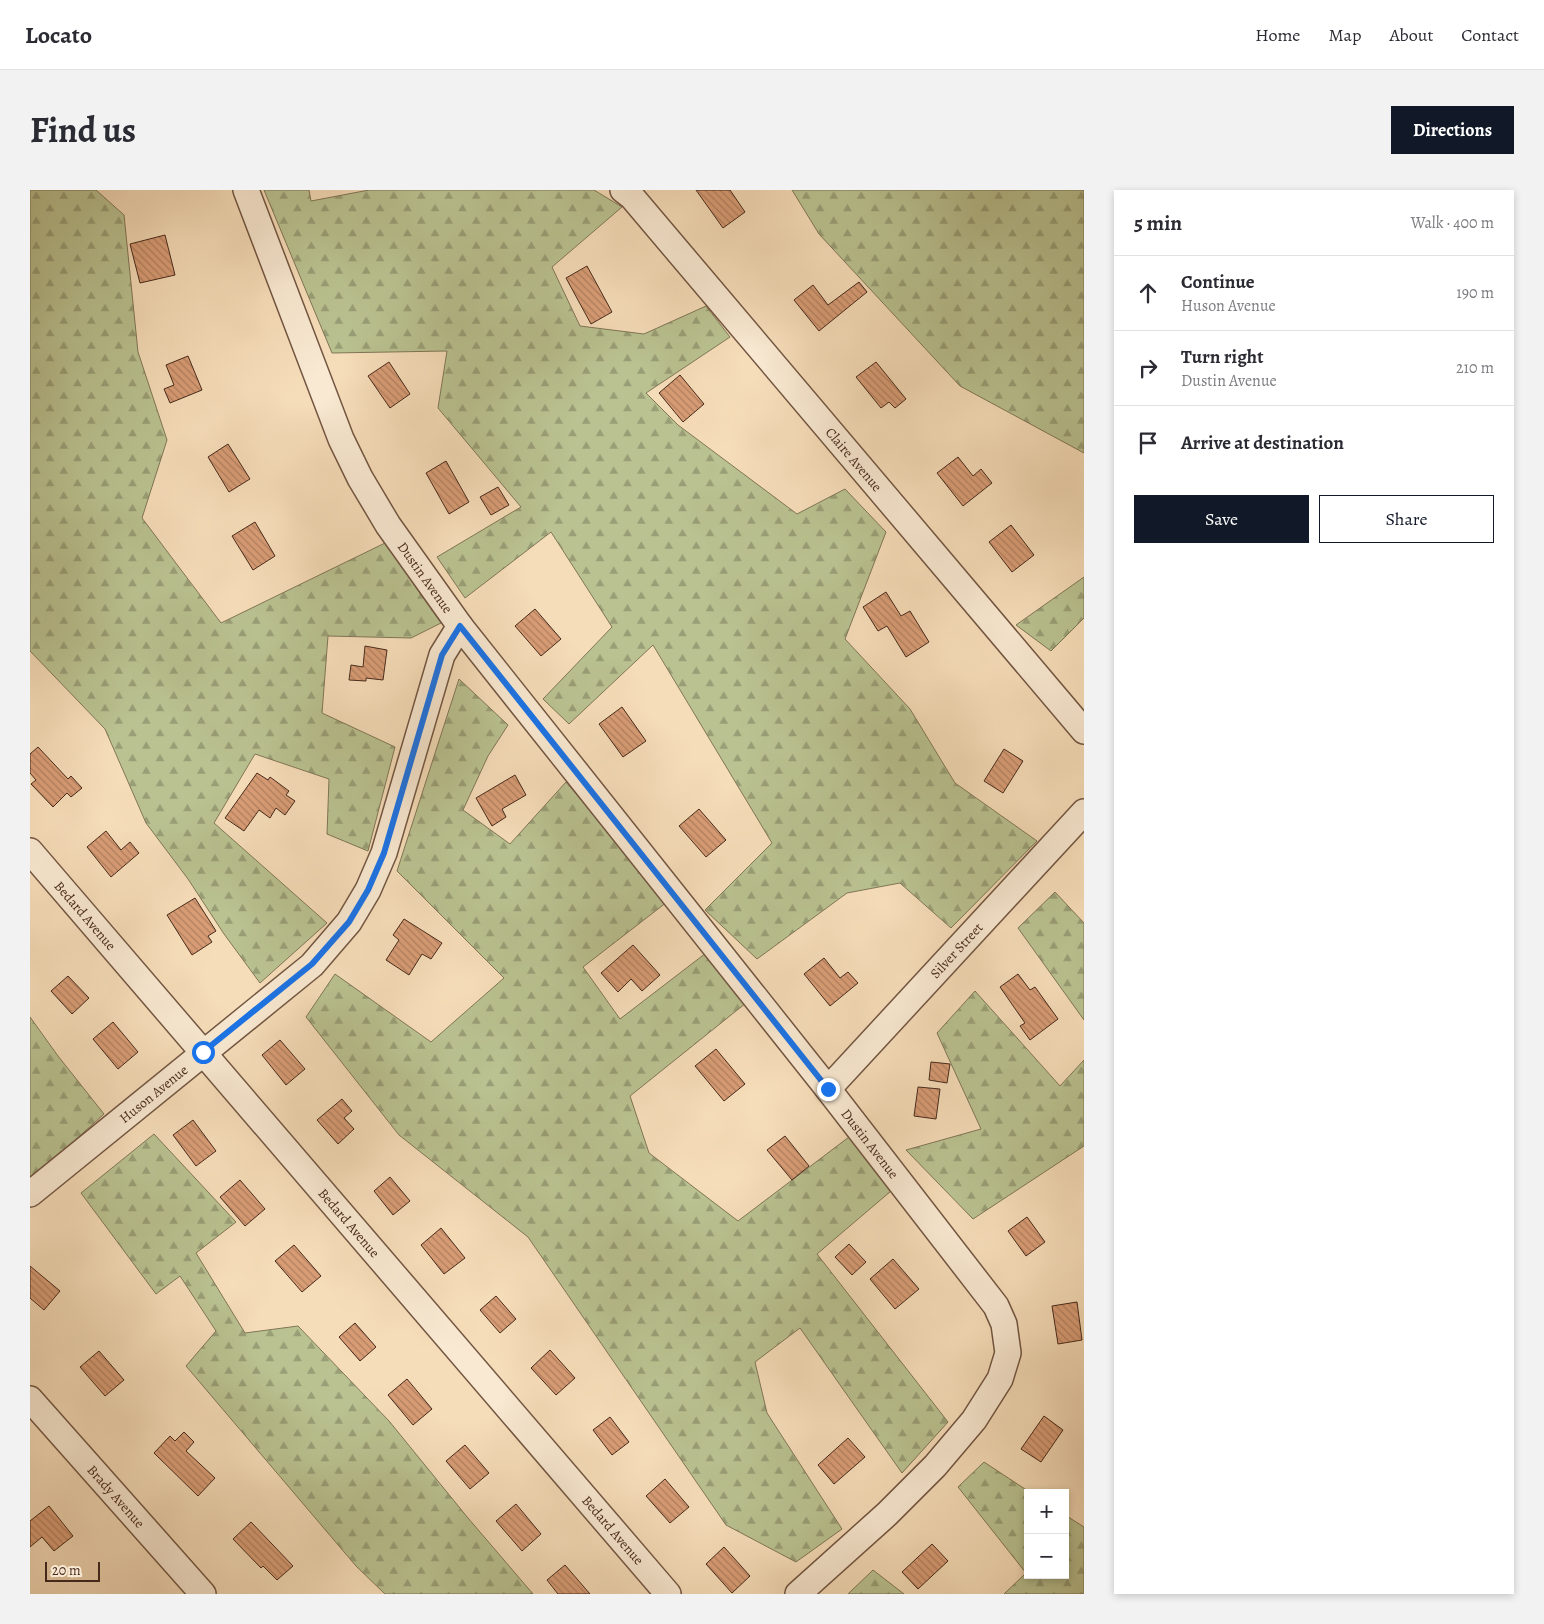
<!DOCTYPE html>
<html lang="en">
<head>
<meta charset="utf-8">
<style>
  :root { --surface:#fff; --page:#f2f2f3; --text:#2b2b33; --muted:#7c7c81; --line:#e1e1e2; --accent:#111827 }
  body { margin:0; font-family:Alegreya,serif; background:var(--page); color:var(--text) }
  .controls { position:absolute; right:15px; bottom:15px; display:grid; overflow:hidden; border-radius:0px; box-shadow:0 2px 8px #0003 }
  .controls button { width:45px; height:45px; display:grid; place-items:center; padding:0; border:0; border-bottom:1px solid var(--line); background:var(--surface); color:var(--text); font:25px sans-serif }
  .scale { position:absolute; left:15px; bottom:12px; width:55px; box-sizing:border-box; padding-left:5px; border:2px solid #47291b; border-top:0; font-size:14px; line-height:18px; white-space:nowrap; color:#47291b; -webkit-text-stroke:4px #f9e9d2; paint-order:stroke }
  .stop { position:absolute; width:15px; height:15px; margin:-11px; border:4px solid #1a73e8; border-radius:50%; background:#fff }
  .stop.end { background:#1a73e8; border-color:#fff; box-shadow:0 1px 5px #0008 }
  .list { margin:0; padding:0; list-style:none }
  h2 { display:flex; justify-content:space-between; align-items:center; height:65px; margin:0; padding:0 20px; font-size:21px }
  h2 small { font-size:16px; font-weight:400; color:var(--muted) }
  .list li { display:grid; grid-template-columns:32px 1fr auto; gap:15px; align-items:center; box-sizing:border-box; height:75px; padding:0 20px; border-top:1px solid var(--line) }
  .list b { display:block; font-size:19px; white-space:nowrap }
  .list p { margin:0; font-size:16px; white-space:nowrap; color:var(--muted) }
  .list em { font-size:16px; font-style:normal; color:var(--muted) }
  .actions { display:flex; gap:10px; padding:15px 20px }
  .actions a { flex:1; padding:11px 0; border:1px solid var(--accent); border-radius:0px; text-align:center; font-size:18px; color:var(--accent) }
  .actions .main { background:var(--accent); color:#fff }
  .icon { flex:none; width:28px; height:28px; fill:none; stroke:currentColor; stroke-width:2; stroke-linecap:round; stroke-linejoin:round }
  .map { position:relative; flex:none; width:1054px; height:1404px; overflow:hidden; border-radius:0px }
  header { display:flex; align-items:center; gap:30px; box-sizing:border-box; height:70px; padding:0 25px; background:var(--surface); border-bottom:1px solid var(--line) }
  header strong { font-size:24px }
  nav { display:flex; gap:28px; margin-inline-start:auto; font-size:18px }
  .intro { display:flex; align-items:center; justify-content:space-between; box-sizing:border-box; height:120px; padding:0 30px }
  h1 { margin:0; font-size:35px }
  .button { padding:12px 22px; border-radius:0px; background:var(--accent); color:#fff; font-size:18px; font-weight:700 }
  main { display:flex; gap:30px; padding:0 30px }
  aside { flex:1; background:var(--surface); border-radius:0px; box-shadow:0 2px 8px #0003 }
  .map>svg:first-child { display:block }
  .forest { fill:url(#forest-firs); stroke:#807656 }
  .building { fill:url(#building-back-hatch); stroke:#47291b }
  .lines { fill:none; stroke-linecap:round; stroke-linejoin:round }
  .minor-casing { stroke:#735642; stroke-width:28 }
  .minor { stroke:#f9e9d2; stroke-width:25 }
  .route { stroke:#1a73e8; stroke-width:6 }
  .labels { text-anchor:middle; stroke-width:5; stroke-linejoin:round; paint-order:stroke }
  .street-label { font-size:14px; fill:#47291b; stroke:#f9e9d2 }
</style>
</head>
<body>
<header>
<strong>Locato</strong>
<nav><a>Home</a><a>Map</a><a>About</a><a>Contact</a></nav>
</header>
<div class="intro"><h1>Find us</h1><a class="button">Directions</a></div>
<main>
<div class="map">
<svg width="1054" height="1404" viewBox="0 0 1054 1404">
  <defs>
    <pattern id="forest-firs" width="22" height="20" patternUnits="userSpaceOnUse" patternTransform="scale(1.25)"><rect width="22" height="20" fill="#bac291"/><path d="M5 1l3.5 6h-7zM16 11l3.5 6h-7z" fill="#999e76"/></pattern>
    <pattern id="building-back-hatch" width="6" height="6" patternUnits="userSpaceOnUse" patternTransform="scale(1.25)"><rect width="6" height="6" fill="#d99d76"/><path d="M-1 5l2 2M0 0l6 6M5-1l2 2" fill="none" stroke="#b28060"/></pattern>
  </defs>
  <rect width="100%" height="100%" fill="#f6ddb9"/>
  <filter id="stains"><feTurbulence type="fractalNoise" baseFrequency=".004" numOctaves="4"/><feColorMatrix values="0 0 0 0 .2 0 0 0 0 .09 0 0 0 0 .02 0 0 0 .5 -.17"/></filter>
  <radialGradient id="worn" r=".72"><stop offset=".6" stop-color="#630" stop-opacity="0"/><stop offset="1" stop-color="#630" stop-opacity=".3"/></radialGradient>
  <g class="forest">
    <path d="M 0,0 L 66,0 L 94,25 L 108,162 L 137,250 L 112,328 L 191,433 L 355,353 L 411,433 L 381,448 L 298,446 L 292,523 L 365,557 L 338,661 L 297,644 L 299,589 L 225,564 L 184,633 L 297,733 L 230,793 L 194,744 L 158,689 L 116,633 L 75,539 L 0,461 Z"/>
    <path d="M 234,0 L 279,0 L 281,11 L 339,0 L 564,0 L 592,17 L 522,77 L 550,136 L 614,144 L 676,116 L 700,147 L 616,203 L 648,235 L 767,324 L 815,299 L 856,342 L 815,449 L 880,519 L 925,593 L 1007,651 L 921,738 L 870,693 L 817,703 L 727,769 L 675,720 L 742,653 L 623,455 L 539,534 L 513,509 L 582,437 L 521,342 L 435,408 L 407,367 L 491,317 L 408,218 L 417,161 L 302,163 Z"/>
    <path d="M 762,0 L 1054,0 L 1054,263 L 930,196 L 789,44 Z"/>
    <path d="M 1054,387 L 1054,428 L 1021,461 L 986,435 Z"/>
    <path d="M 429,489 L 478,535 L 458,566 L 433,620 L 480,654 L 536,592 L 637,712 L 553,777 L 590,829 L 676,763 L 716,813 L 600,906 L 619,963 L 708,1031 L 819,947 L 861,1001 L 787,1064 L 918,1232 L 872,1283 L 770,1138 L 725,1172 L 737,1223 L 812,1339 L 766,1372 L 696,1335 L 498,1047 L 369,945 L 276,827 L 305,784 L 401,852 L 474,788 L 367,681 Z"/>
    <path d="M 1025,702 L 1054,733 L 1054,830 L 988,738 Z"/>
    <path d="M 945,801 L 1030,896 L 1054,870 L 1054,956 L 943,1029 L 876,960 L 951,939 L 907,843 Z"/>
    <path d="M 0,827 L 28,866 L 74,924 L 0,991 Z"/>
    <path d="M 124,944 L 206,1032 L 166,1063 L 215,1143 L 268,1136 L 359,1231 L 438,1328 L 503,1404 L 355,1404 L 326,1376 L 156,1176 L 186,1141 L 150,1086 L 126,1104 L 51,1003 Z"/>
    <path d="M 954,1272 L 1001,1303 L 998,1303 L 998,1385 L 1035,1385 L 1035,1325 L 1054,1337 L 1054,1404 L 974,1404 L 996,1383 L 928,1297 Z"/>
    <path d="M 843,1380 L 874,1404 L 818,1404 Z"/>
  </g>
  <g class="building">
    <path d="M 666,0 L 700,0 L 715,22 L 693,38 Z"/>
    <path d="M 135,45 L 145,85 L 110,93 L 100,54 Z"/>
    <path d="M 557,76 L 582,122 L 561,134 L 536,88 Z"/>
    <path d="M 829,92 L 837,102 L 789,141 L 764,110 L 783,95 L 798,115 Z"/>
    <path d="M 158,166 L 172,200 L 140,213 L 134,199 L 144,195 L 136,175 Z"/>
    <path d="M 359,172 L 380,204 L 360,218 L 338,186 Z"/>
    <path d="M 846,172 L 876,209 L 865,218 L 859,212 L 851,218 L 826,187 Z"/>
    <path d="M 650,185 L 674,214 L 653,232 L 629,203 Z"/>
    <path d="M 198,254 L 220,289 L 199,302 L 178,267 Z"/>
    <path d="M 928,267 L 943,286 L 951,279 L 962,293 L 933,316 L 907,283 Z"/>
    <path d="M 416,271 L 439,312 L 419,324 L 396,283 Z"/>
    <path d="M 468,297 L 479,315 L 461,325 L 450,307 Z"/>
    <path d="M 225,332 L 245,366 L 223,380 L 202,346 Z"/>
    <path d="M 981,335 L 1004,365 L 982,382 L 959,352 Z"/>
    <path d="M 856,402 L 871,426 L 880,421 L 899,452 L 876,467 L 857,436 L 848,441 L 833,417 Z"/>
    <path d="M 505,419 L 531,449 L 511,466 L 485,436 Z"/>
    <path d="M 335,456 L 357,460 L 353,490 L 336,488 L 336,491 L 319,490 L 321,475 L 333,477 Z"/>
    <path d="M 592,517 L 616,551 L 593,567 L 569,534 Z"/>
    <path d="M 8,557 L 38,589 L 41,586 L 52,598 L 41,607 L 37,603 L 23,617 L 1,594 L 6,590 L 0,583 L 0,564 Z"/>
    <path d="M 974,559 L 993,571 L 973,603 L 954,591 Z"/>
    <path d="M 227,583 L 238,590 L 240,587 L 259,601 L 256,605 L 265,611 L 255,625 L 246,618 L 240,628 L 229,620 L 214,641 L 195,628 Z"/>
    <path d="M 485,585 L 496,605 L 472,619 L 476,627 L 462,636 L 446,608 Z"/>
    <path d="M 669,619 L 696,650 L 676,667 L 649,636 Z"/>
    <path d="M 76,641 L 91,660 L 100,652 L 109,663 L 81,687 L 57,657 Z"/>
    <path d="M 165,708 L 186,741 L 178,746 L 182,752 L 162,765 L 137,725 Z"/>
    <path d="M 374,729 L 412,753 L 401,769 L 392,764 L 379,785 L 356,770 L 369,750 L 363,745 Z"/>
    <path d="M 603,755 L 630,785 L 612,801 L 601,789 L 588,802 L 571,783 Z"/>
    <path d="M 794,768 L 810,788 L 818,782 L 828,793 L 800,816 L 774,784 Z"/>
    <path d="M 988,784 L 1000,800 L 1005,797 L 1028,829 L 1000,850 L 990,836 L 995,833 L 970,797 Z"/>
    <path d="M 38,786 L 59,808 L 42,824 L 21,801 Z"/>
    <path d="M 83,832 L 108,862 L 88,879 L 63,849 Z"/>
    <path d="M 250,850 L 275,879 L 256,895 L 232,865 Z"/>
    <path d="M 686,859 L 715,894 L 694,911 L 665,876 Z"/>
    <path d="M 901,872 L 920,874 L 917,893 L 899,890 Z"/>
    <path d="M 888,897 L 910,899 L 906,929 L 884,926 Z"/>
    <path d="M 312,909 L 322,921 L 314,928 L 324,939 L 308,954 L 287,930 Z"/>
    <path d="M 163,930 L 186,961 L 166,976 L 143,945 Z"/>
    <path d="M 755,946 L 779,976 L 762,990 L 737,960 Z"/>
    <path d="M 360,987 L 380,1011 L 363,1025 L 344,1001 Z"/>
    <path d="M 210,990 L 235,1019 L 215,1036 L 190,1007 Z"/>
    <path d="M 997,1027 L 1015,1052 L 996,1066 L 978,1041 Z"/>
    <path d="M 411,1038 L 435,1068 L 414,1084 L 391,1055 Z"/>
    <path d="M 819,1054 L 836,1072 L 822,1085 L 805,1067 Z"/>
    <path d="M 264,1055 L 291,1086 L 272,1102 L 245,1071 Z"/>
    <path d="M 863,1069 L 889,1099 L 865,1119 L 840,1089 Z"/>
    <path d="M 0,1076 L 30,1101 L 14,1120 L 0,1108 Z"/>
    <path d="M 466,1106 L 486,1129 L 470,1143 L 450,1120 Z"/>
    <path d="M 1047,1112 L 1052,1150 L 1028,1154 L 1022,1116 Z"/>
    <path d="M 325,1133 L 346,1157 L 330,1171 L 309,1147 Z"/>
    <path d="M 520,1160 L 545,1188 L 526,1205 L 501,1178 Z"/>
    <path d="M 69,1161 L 94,1190 L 75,1206 L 50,1177 Z"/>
    <path d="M 377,1189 L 402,1219 L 383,1235 L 358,1205 Z"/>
    <path d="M 1014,1226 L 1033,1240 L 1011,1272 L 991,1259 Z"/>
    <path d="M 580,1227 L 599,1252 L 582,1265 L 563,1240 Z"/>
    <path d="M 154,1242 L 164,1252 L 156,1261 L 185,1288 L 168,1306 L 124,1263 L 140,1246 L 145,1251 Z"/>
    <path d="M 818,1248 L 835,1267 L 804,1294 L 788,1275 Z"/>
    <path d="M 435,1255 L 459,1283 L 440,1299 L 416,1271 Z"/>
    <path d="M 635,1289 L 659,1317 L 640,1333 L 616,1306 Z"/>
    <path d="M 486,1314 L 511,1344 L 492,1361 L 466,1331 Z"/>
    <path d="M 19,1316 L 43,1346 L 24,1361 L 12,1347 L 0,1357 L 0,1331 Z"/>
    <path d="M 221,1332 L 263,1376 L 247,1390 L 233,1376 L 231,1378 L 203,1349 Z"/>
    <path d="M 902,1354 L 918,1371 L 888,1399 L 872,1382 Z"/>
    <path d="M 694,1357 L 720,1386 L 702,1403 L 676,1374 Z"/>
    <path d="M 535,1375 L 560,1404 L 528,1404 L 517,1390 Z"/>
  </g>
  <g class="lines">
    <g class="minor-casing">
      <g id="minor">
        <path id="s1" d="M 216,0 L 311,249 L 330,288 L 358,335 L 430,436 L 798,899 L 966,1116 L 974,1134 L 978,1163 L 970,1189 L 944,1230 L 905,1276 L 857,1324 L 768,1404"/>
        <path id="s2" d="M 593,0 L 602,7 L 1054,541"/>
        <path id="s3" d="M 0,661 L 638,1404"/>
        <path id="s4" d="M 798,899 L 1054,622"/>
        <path id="s5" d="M 0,1004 L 282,775 L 319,732 L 338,700 L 354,663 L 412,465 L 430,436"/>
        <path id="s6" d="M 0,1209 L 173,1404"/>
      </g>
    </g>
    <use href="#minor" class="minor"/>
  </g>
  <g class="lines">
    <path class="route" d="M 173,862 L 282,774 L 319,732 L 338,700 L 354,663 L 412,465 L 430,436 L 798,899"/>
  </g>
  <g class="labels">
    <g class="street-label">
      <text dy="5" stroke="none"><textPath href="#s2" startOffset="355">Claire Avenue</textPath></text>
      <text dy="5" stroke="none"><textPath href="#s1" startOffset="429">Dustin Avenue</textPath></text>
      <text dy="5" stroke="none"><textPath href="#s3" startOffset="85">Bedard Avenue</textPath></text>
      <text dy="5" stroke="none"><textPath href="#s4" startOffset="189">Silver Street</textPath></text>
      <text dy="5" stroke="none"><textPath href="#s5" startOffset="159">Huson Avenue</textPath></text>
      <text dy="5" stroke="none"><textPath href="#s1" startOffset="1149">Dustin Avenue</textPath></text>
      <text dy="5" stroke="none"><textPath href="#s3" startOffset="490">Bedard Avenue</textPath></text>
      <text dy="5" stroke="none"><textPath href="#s6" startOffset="130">Brady Avenue</textPath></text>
      <text dy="5" stroke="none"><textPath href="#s3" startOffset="895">Bedard Avenue</textPath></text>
    </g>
  </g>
  <rect width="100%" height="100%" filter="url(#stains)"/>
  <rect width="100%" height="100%" fill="url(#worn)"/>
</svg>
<div class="controls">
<button>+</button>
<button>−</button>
</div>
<div class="scale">20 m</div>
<div class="stop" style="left:173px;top:862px"></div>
<div class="stop end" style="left:798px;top:899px"></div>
</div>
<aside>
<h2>5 min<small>Walk · 400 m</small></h2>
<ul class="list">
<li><svg class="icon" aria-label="ahead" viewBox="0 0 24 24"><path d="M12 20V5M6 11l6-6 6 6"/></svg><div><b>Continue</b><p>Huson Avenue</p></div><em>190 m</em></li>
<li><svg class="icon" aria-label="right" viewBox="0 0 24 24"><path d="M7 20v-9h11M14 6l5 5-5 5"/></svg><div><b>Turn right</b><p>Dustin Avenue</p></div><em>210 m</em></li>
<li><svg class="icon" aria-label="arrive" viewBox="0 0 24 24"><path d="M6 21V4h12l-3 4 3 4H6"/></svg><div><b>Arrive at destination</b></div></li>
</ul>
<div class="actions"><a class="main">Save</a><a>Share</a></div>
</aside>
</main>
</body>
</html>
